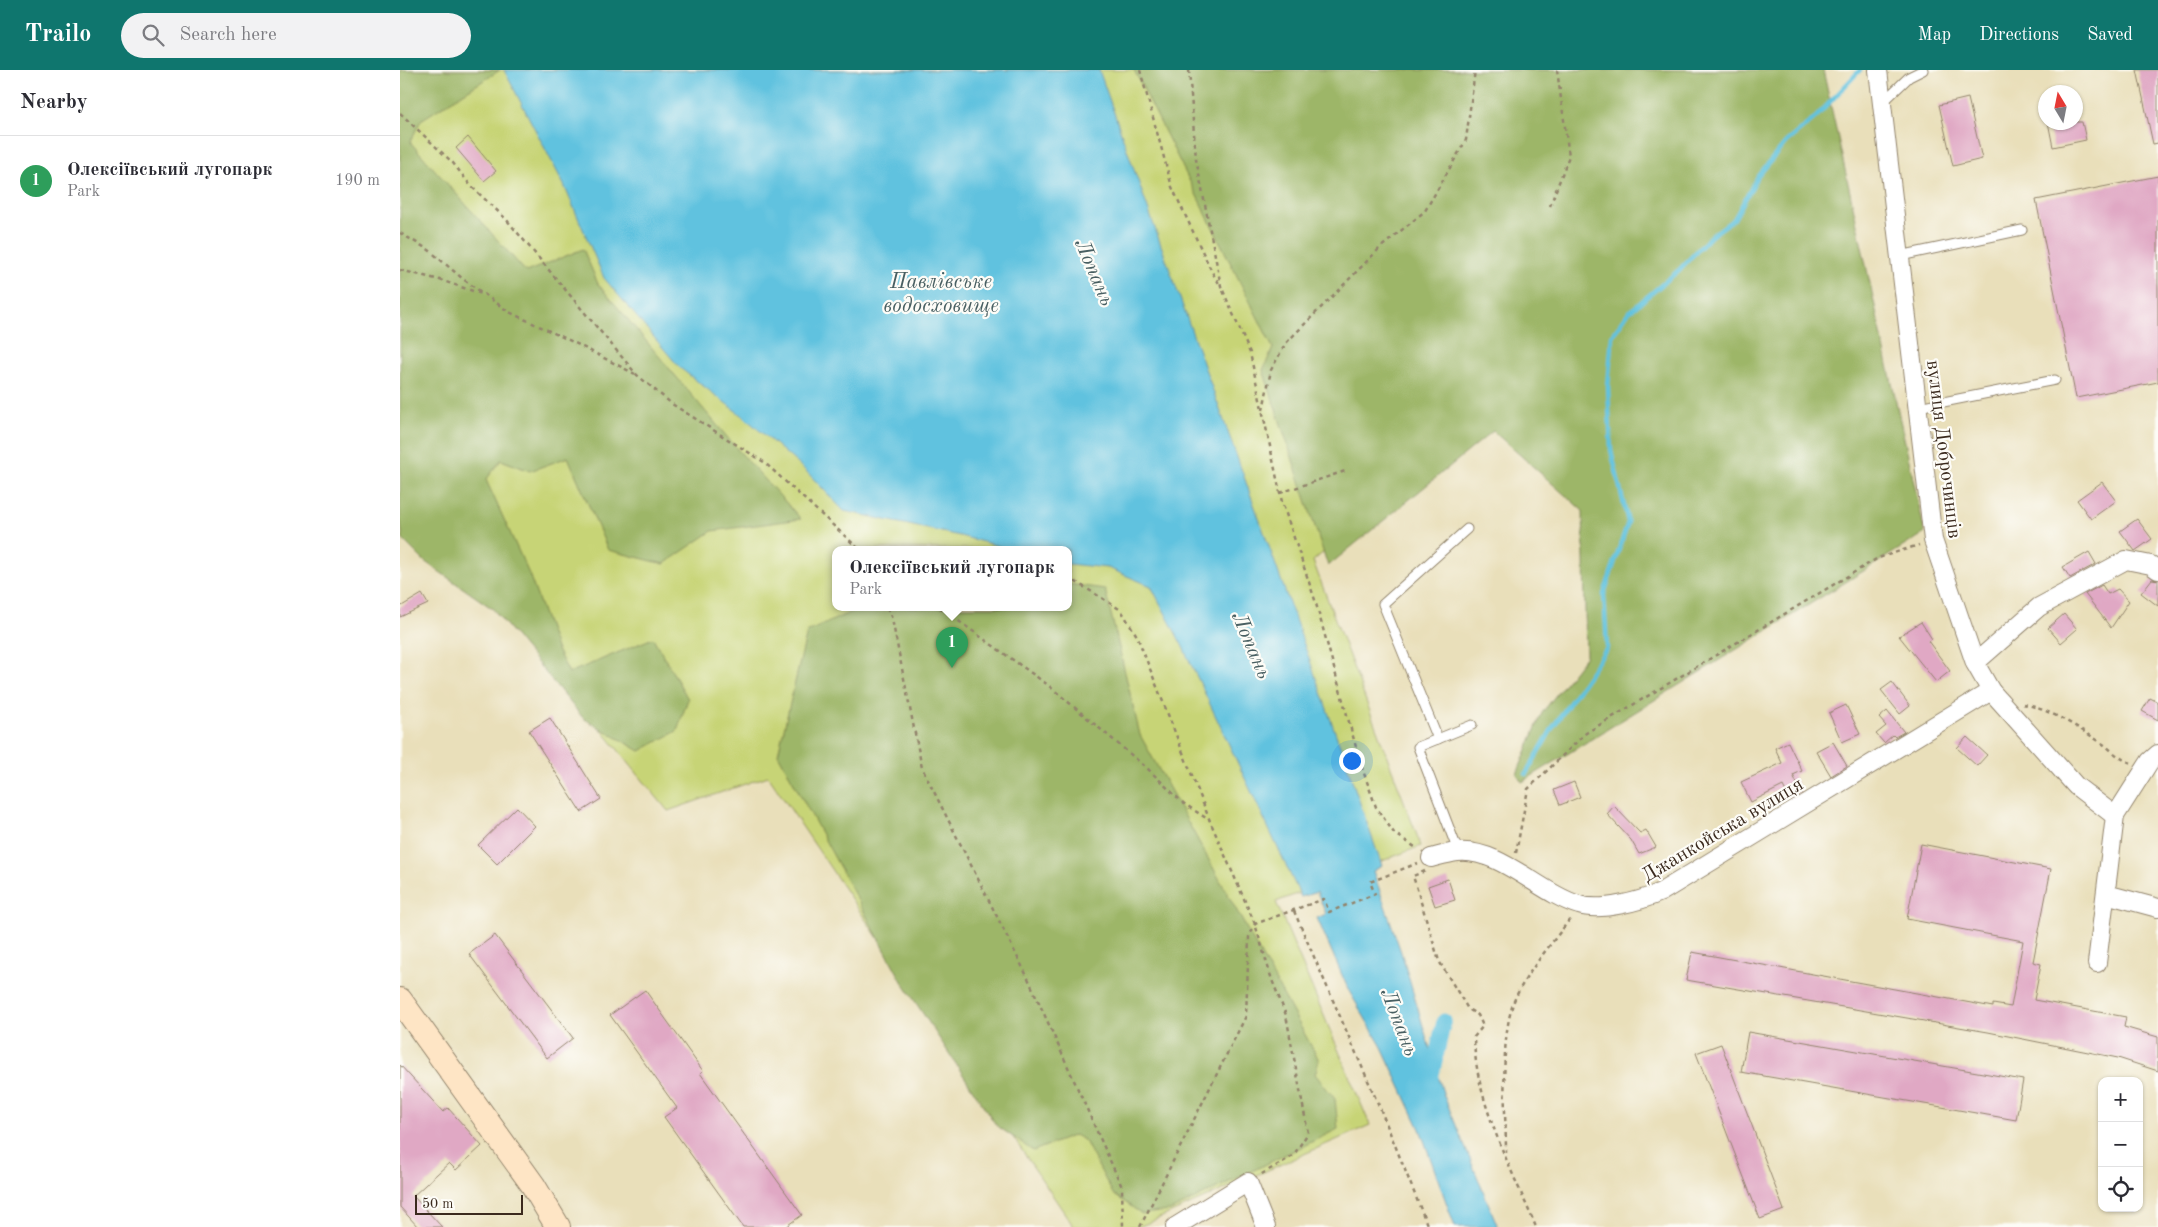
<!DOCTYPE html>
<html lang="en">
<head>
<meta charset="utf-8">
<style>
  :root { --surface:#fff; --page:#f2f2f3; --text:#2b2b33; --muted:#7c7c81; --line:#e1e1e2; --accent:#0f766e }
  body { margin:0; font-family:"Old Standard TT",serif; background:var(--page); color:var(--text) }
  .controls { position:absolute; right:15px; bottom:15px; display:grid; overflow:hidden; border-radius:10px; box-shadow:0 1px 4px #0004 }
  .controls button { width:45px; height:45px; display:grid; place-items:center; padding:0; border:0; border-bottom:1px solid var(--line); background:var(--surface); color:var(--text); font:25px sans-serif }
  .compass { position:absolute; left:1638px; top:15px; width:45px; height:45px; border-radius:50%; background:var(--surface); box-shadow:0 1px 4px #0004; rotate:350deg }
  .scale { position:absolute; left:15px; bottom:12px; width:108px; box-sizing:border-box; padding-left:5px; border:2px solid #3b2a1e; border-top:0; font-size:14px; line-height:18px; white-space:nowrap; color:#3b2a1e; -webkit-text-stroke:4px #fdfcf7; paint-order:stroke }
  .you { position:absolute; left:951px; top:690px; width:18px; height:18px; margin:-12px; border:4px solid #fff; border-radius:50%; background:#1a73e8; box-shadow:0 0 0 8px #1a73e833 }
  .badge { display:grid; place-items:center; width:32px; height:32px; border-radius:50%; background:var(--accent); color:#fff; font-size:16px; font-weight:700 }
  .pin { position:absolute; translate:-50% -41px; filter:drop-shadow(0 1px 2px #0008) }
  .pin::after { content:''; position:absolute; top:26px; width:18px; height:15px; background:inherit; clip-path:polygon(0 0,100% 0,50% 100%) }
  .popup { position:absolute; left:432px; top:476px; width:240px; height:65px; box-sizing:border-box; display:grid; place-content:center; border-radius:10px; background:var(--surface); filter:drop-shadow(0 1px 4px #0005); font-size:16px; white-space:nowrap; color:var(--muted) }
  .popup b { font-size:19px; color:var(--text) }
  .popup::after { content:''; position:absolute; left:50%; top:100%; margin-left:-10px; border:10px solid transparent; border-top-color:var(--surface) }
  .list { margin:0; padding:0; list-style:none }
  h2 { display:flex; justify-content:space-between; align-items:center; height:65px; margin:0; padding:0 20px; font-size:21px }
  h2 small { font-size:16px; font-weight:400; color:var(--muted) }
  .list li { display:grid; grid-template-columns:32px 1fr auto; gap:15px; align-items:center; box-sizing:border-box; height:90px; padding:0 20px; border-top:1px solid var(--line) }
  .list b { display:block; font-size:19px; white-space:nowrap }
  .list p { margin:0; font-size:16px; white-space:nowrap; color:var(--muted) }
  .list em { font-size:16px; font-style:normal; color:var(--muted) }
  .icon { flex:none; width:28px; height:28px; fill:none; stroke:currentColor; stroke-width:2; stroke-linecap:round; stroke-linejoin:round }
  .map { position:relative; flex:none; width:1758px; height:1157px; overflow:hidden }
  header { display:flex; align-items:center; gap:30px; box-sizing:border-box; height:70px; padding:0 25px; background:var(--accent); color:#fff }
  header strong { font-size:24px }
  nav { display:flex; gap:28px; margin-inline-start:auto; font-size:18px }
  .search { width:350px; height:45px; background:var(--page); display:flex; align-items:center; gap:12px; box-sizing:border-box; padding:0 18px; border-radius:28px; color:var(--muted); font-size:19px }
  main { display:flex }
  aside { flex:1; background:var(--surface) }
  .map>svg:first-child { display:block }
  .green { fill:#c7d476; stroke:#817f4a; fill-rule:evenodd }
  .forest { fill:#9db667; stroke:#6c7042 }
  .water { fill:#61c2df; stroke:#4e767e }
  .lines { fill:none; stroke-linecap:round; stroke-linejoin:round }
  .stream { stroke:#61c2df; stroke-width:4.5 }
  .canal { stroke:#61c2df; stroke-width:15 }
  .building { fill:#e0a8c4 }
  .lane-casing { stroke:#92846c; stroke-width:11 }
  .street-casing { stroke:#92846c; stroke-width:20 }
  .secondary-casing { stroke:#92846c; stroke-width:26 }
  .path { stroke:#92846c; stroke-width:2.5; stroke-dasharray:4 4; stroke-linecap:butt }
  .lane { stroke:#fff; stroke-width:9 }
  .street { stroke:#fff; stroke-width:18 }
  .secondary { stroke:#fee5c5; stroke-width:24 }
  .labels { text-anchor:middle; stroke-width:4.5; stroke-linejoin:round; paint-order:stroke }
  .street-label { font-size:20px; fill:#3b2a1e; stroke:#fdfcf7 }
  .water-label { font-size:21px; font-style:italic; fill:#485f62; stroke:#fdfcf7 }
</style>
</head>
<body>
<header>
<strong>Trailo</strong>
<div class="search"><svg class="icon" aria-label="search" viewBox="0 0 24 24"><circle cx="10" cy="10" r="6"/><path d="M15 15l6 6"/></svg>Search here</div>
<nav><a>Map</a><a>Directions</a><a>Saved</a></nav>
</header>
<main>
<aside>
<h2>Nearby<small></small></h2>
<ul class="list">
<li><span class="badge" style="background:#2e9e5b">1</span><div><b>Олексіївський лугопарк</b><p>Park</p></div><em>190 m</em></li>
</ul>
</aside>
<div class="map">
<svg width="1758" height="1157" viewBox="0 0 1758 1157">
  <rect width="100%" height="100%" fill="#fdfcf7"/>
  <filter id="ink" filterUnits="userSpaceOnUse"><feTurbulence type="fractalNoise" baseFrequency=".02" numOctaves="2"/><feDisplacementMap in="SourceGraphic" scale="10" xChannelSelector="R" yChannelSelector="G"/><feConvolveMatrix kernelMatrix="1 2 1 2 8 2 1 2 1" color-interpolation-filters="sRGB"/></filter>
  <filter id="wash" filterUnits="userSpaceOnUse"><feTurbulence type="fractalNoise" baseFrequency=".0096" numOctaves="4" result="noise"/><feDisplacementMap in="SourceGraphic" scale="20" xChannelSelector="R" yChannelSelector="G"/><feGaussianBlur stdDeviation="1.12" result="paint"/><feColorMatrix in="noise" values="0 0 0 0 0 0 0 0 0 0 0 0 0 0 0 0 0 1.4 0 .05"/><feComposite in="paint" operator="in"/></filter>
  <g filter="url(#wash)">
    <rect width="100%" height="100%" fill="#e9dfba"/>
    <path class="green" d="M 0,0 L 1345,0 L 1096,336 L 913,491 L 1021,776 L 876,832 L 970,1055 L 739,1157 L 674,1157 L 368,706 L 268,741 L 29,449 ZM 436,479 L 668,479 L 668,537 L 436,537 Z"/>
    <g class="forest">
      <path d="M 0,0 L 100,0 L 21,50 L 10,72 L 126,202 L 183,179 L 198,214 L 338,380 L 401,449 L 312,461 L 264,494 L 208,480 L 168,387 L 130,401 L 101,390 L 86,410 L 129,504 L 156,578 L 169,603 L 253,568 L 288,629 L 277,661 L 240,681 L 183,648 L 93,539 L 24,491 L 3,470 L 0,448 Z"/>
      <path d="M 734,0 L 1423,0 L 1525,463 L 1122,712 L 1117,704 L 1142,643 L 1186,586 L 1183,441 L 1093,361 L 928,496 L 863,300 L 873,278 Z"/>
      <path d="M 668,514 L 705,519 L 740,665 L 919,990 L 915,1004 L 935,1029 L 938,1059 L 770,1141 L 742,1144 L 713,1124 L 685,1071 L 675,1065 L 633,1081 L 596,1055 L 503,913 L 378,684 L 407,562 L 462,537 L 668,537 Z"/>
    </g>
    <path class="water" d="M 104,0 L 699,0 C 792,266 890,530 982,796 L 973,801 L 1001,882 L 1044,1026 L 1098,1157 L 1055,1157 L 1020,1059 L 982,977 L 949,921 L 917,848 L 926,844 L 917,822 L 901,827 L 782,575 L 751,516 L 708,498 L 668,494 L 668,479 L 610,479 L 560,466 L 444,441 L 405,400 L 345,348 L 280,298 L 204,208 L 164,115 Z"/>
    <g class="lines">
      <path class="stream" d="M 1126,704 L 1153,657 L 1207,578 L 1204,524 L 1228,452 L 1211,380 L 1208,317 L 1212,266 L 1228,243 L 1279,200 L 1311,166 L 1334,149 L 1358,106 L 1386,72 L 1416,47 L 1460,0"/>
      <path class="canal" d="M 1030,1013 L 1044,951"/>
    </g>
    <g id="blocks">
      <g class="building">
        <path d="M 1737,0 L 1758,0 L 1758,73 L 1753,74 Z"/>
        <path d="M 1568,28 L 1582,89 L 1553,96 L 1539,35 Z"/>
        <path d="M 1648,52 L 1682,52 L 1686,70 L 1653,77 Z"/>
        <path d="M 68,67 L 96,101 L 84,111 L 56,78 Z"/>
        <path d="M 1758,106 L 1758,312 L 1676,328 L 1636,130 Z"/>
        <path d="M 1702,412 L 1716,431 L 1691,449 L 1677,430 Z"/>
        <path d="M 1737,449 L 1752,469 L 1735,481 L 1720,461 Z"/>
        <path d="M 1689,482 L 1696,494 L 1670,508 L 1663,497 Z"/>
        <path d="M 1752,509 L 1758,510 L 1758,536 L 1741,523 Z"/>
        <path d="M 1702,515 L 1708,524 L 1718,519 L 1729,531 L 1711,558 L 1685,524 Z"/>
        <path d="M 22,524 L 28,534 L 0,547 L 0,537 Z"/>
        <path d="M 1664,544 L 1677,559 L 1661,573 L 1648,558 Z"/>
        <path d="M 1521,552 L 1532,569 L 1528,571 L 1550,601 L 1536,612 L 1499,566 Z"/>
        <path d="M 1492,612 L 1510,636 L 1500,644 L 1481,620 Z"/>
        <path d="M 1750,628 L 1758,632 L 1758,650 L 1742,641 Z"/>
        <path d="M 1446,635 L 1460,664 L 1442,672 L 1429,643 Z"/>
        <path d="M 1487,641 L 1504,662 L 1495,667 L 1493,665 L 1484,673 L 1476,664 L 1486,656 L 1479,648 Z"/>
        <path d="M 150,648 L 201,729 L 181,742 L 129,661 Z"/>
        <path d="M 1567,667 L 1587,685 L 1577,696 L 1557,678 Z"/>
        <path d="M 1388,672 L 1402,701 L 1393,705 L 1401,722 L 1389,728 L 1383,716 L 1351,732 L 1341,712 L 1382,693 L 1375,678 Z"/>
        <path d="M 1433,672 L 1447,696 L 1431,706 L 1416,681 Z"/>
        <path d="M 1174,712 L 1180,727 L 1160,735 L 1154,720 Z"/>
        <path d="M 1214,736 L 1240,763 L 1246,760 L 1256,777 L 1239,784 L 1231,770 L 1207,744 Z"/>
        <path d="M 117,737 L 135,756 L 97,794 L 78,775 Z"/>
        <path d="M 1521,774 L 1651,799 L 1633,892 L 1641,894 L 1634,930 L 1726,947 L 1724,957 L 1758,967 L 1758,1001 L 1718,988 L 1588,962 L 1286,910 L 1292,882 L 1593,937 L 1593,934 L 1611,937 L 1623,871 L 1507,849 Z"/>
        <path d="M 1048,809 L 1055,830 L 1035,836 L 1028,816 Z"/>
        <path d="M 95,865 L 173,968 L 147,988 L 69,884 Z"/>
        <path d="M 245,920 L 303,1001 L 300,1003 L 402,1145 L 385,1157 L 343,1157 L 264,1047 L 277,1038 L 210,945 Z"/>
        <path d="M 1348,962 L 1623,1010 L 1616,1050 L 1341,1002 Z"/>
        <path d="M 1321,974 L 1384,1140 L 1360,1149 L 1296,983 Z"/>
        <path d="M 0,995 L 43,1042 L 48,1038 L 82,1076 L 56,1100 L 49,1093 L 13,1126 L 42,1157 L 18,1157 L 0,1137 Z"/>
      </g>
    </g>
  </g>
  <g filter="url(#ink)">
    <use href="#blocks" fill-opacity="0" stroke="#92846c" stroke-width="1"/>
    <g class="lines">
      <g class="lane-casing">
        <g id="lane">
          <path d="M 1482,33 L 1509,7 L 1523,0"/>
          <path d="M 1500,186 L 1622,160"/>
          <path d="M 1518,337 L 1655,310"/>
          <path d="M 1038,669 L 983,534 L 1067,459"/>
          <path d="M 1058,781 L 1018,677 L 1072,655"/>
        </g>
      </g>
      <g class="street-casing">
        <g id="street">
          <path d="M 1478,0 L 1533,470 L 1575,593 L 1591,621 L 1676,716 L 1715,746"/>
          <path d="M 1575,593 L 1639,537 L 1726,490 L 1751,495 L 1758,500"/>
          <path d="M 1031,788 C 1039,786 1049,783 1057,782 C 1098,777 1141,824 1179,835 C 1201,842 1241,831 1261,822 L 1591,621"/>
          <path d="M 1706,824 L 1758,838"/>
          <path d="M 1697,893 L 1715,746 L 1750,691 L 1758,684"/>
          <path d="M 775,1157 L 848,1112 L 866,1157"/>
        </g>
      </g>
      <g class="secondary-casing">
        <path id="secondary" d="M 0,930 L 133,1115 L 158,1157"/>
      </g>
      <g class="path">
        <path d="M 740,0 L 772,117 L 812,202 L 820,215"/>
        <path d="M 789,0 L 796,89 L 821,216 L 850,283 L 882,432 L 915,530 L 961,695 L 976,737 L 994,763 L 1018,779"/>
        <path d="M 0,43 L 53,93 L 71,116 L 106,149 L 237,305 L 272,334 L 364,392 L 459,479"/>
        <path d="M 1150,136 L 1169,86 L 1157,0"/>
        <path d="M 0,163 L 29,180 L 63,209 L 109,242 L 173,272 L 235,304"/>
        <path d="M 0,200 L 40,210 L 85,225"/>
        <path d="M 863,340 L 871,300 L 886,273 L 980,178 L 1025,141 L 1066,70 L 1075,0"/>
        <path d="M 880,423 L 948,400"/>
        <path d="M 668,507 L 721,540 L 737,566 L 810,751 L 855,854 L 872,910 L 886,945 L 908,1063 L 893,1086 L 860,1105"/>
        <path d="M 487,537 L 492,549 L 522,698 L 627,906 L 722,1117 L 723,1157"/>
        <path d="M 539,537 L 648,615 L 748,699 L 783,733 L 809,750"/>
        <path d="M 1623,634 C 1652,640 1681,659 1706,676 C 1714,683 1721,690 1732,693"/>
        <path d="M 1116,783 L 1128,719 L 1186,663 L 1478,488 L 1519,475"/>
        <path d="M 1025,801 L 1013,806 L 1039,891 L 1068,939 L 1078,945 L 1083,956 L 1074,967 C 1075,1031 1111,1098 1136,1157"/>
        <path d="M 894,841 L 980,1038 L 1028,1157"/>
        <path d="M 1106,1083 C 1106,1039 1099,971 1114,931 C 1127,901 1151,875 1170,849"/>
        <path d="M 740,1157 L 846,946 L 849,867 L 855,854 L 924,829 L 929,842 L 975,824 L 970,812 L 1018,793"/>
      </g>
      <use href="#lane" class="lane"/>
      <use href="#street" class="street"/>
      <use href="#secondary" class="secondary"/>
    </g>
  </g>
  <g class="labels">
    <g class="street-label">
      <text transform="translate(1545 379) rotate(83)" y="7">вулиця Доброчинців</text>
      <text transform="translate(1322 759) rotate(-31)" y="7">Джанкойська вулиця</text>
    </g>
    <g class="water-label">
      <text transform="translate(695 202) rotate(67)" y="7">Лопань</text>
      <text x="541" y="218">Павлівське<tspan x="541" dy="24">водосховище</tspan></text>
      <text transform="translate(852 575) rotate(67)" y="7">Лопань</text>
      <text transform="translate(1000 952) rotate(69)" y="7">Лопань</text>
    </g>
  </g>
</svg>
<div class="controls">
<button>+</button>
<button>−</button>
<button><svg class="icon" aria-label="locate" viewBox="0 0 24 24"><circle cx="12" cy="12" r="6"/><path d="M12 2v4M12 18v4M2 12h4M18 12h4"/></svg></button>
</div>
<svg class="compass" viewBox="-18 -18 36 36"><path d="M0-13l5 13h-10z" fill="#e53935"/><path d="M0 13l5-13h-10z" fill="#7c7c81"/></svg>
<div class="scale">50 m</div>
<div class="you"></div>
<div class="pin badge" style="left:552px;top:598px;background:#2e9e5b">1</div>
<div class="popup"><b>Олексіївський лугопарк</b>Park</div>
</div>
</main>
</body>
</html>
